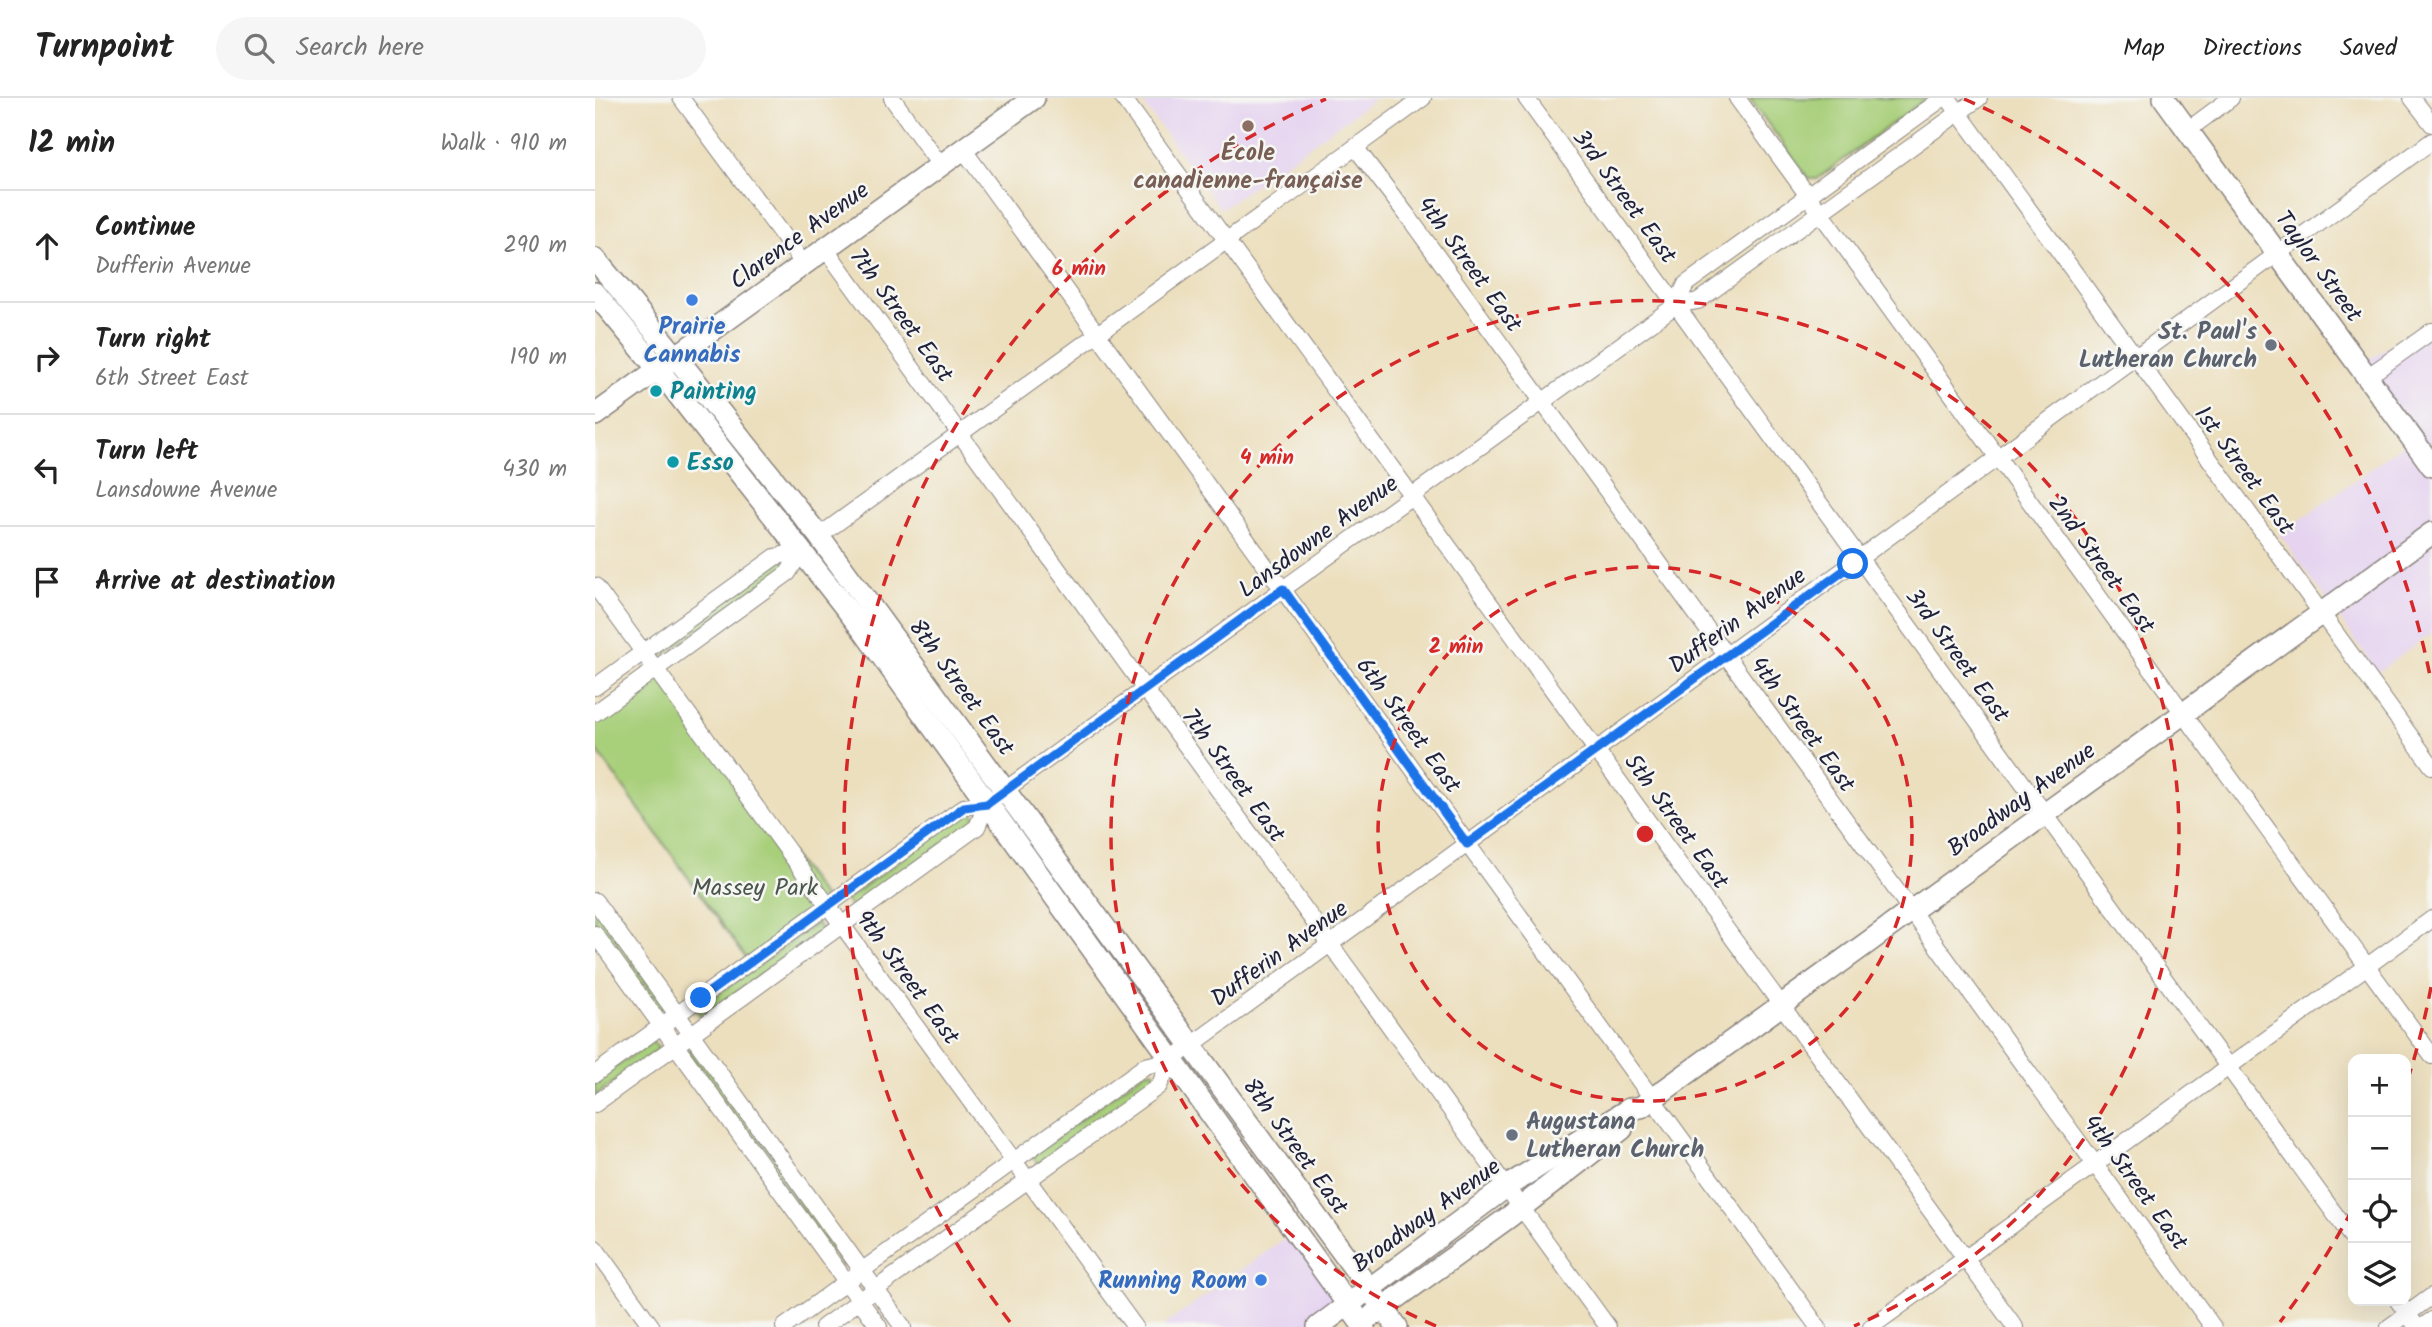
<!DOCTYPE html>
<html lang="en">
<head>
<meta charset="utf-8">
<style>
  :root { --surface:#fff; --page:#f6f6f6; --text:#222; --muted:#767676; --line:#e0e0e0 }
  body { margin:0; font-family:Kalam,sans-serif; background:var(--page); color:var(--text) }
  .controls { position:absolute; right:21px; bottom:21px; display:grid; overflow:hidden; border-radius:14px; box-shadow:0 7px 28px #0002 }
  .controls button { width:63px; height:63px; display:grid; place-items:center; padding:0; border:0; border-bottom:2px solid var(--line); background:var(--surface); color:var(--text); font:35px sans-serif }
  .stop { position:absolute; width:21px; height:21px; margin:-16px; border:5px solid #1a73e8; border-radius:50%; background:#fff }
  .stop.end { background:#1a73e8; border-color:#fff; box-shadow:0 2px 7px #0008 }
  .list { margin:0; padding:0; list-style:none }
  h2 { display:flex; justify-content:space-between; align-items:center; height:91px; margin:0; padding:0 28px; font-size:30px }
  h2 small { font-size:23px; font-weight:400; color:var(--muted) }
  .list li { display:grid; grid-template-columns:46px 1fr auto; gap:21px; align-items:center; box-sizing:border-box; height:112px; padding:0 28px; border-top:2px solid var(--line) }
  .list b { display:block; font-size:26px; white-space:nowrap }
  .list p { margin:0; font-size:23px; white-space:nowrap; color:var(--muted) }
  .list em { font-size:23px; font-style:normal; color:var(--muted) }
  .icon { flex:none; width:38px; height:38px; fill:none; stroke:currentColor; stroke-width:2; stroke-linecap:round; stroke-linejoin:round }
  .map { position:relative; flex:none; width:1837px; height:1229px; overflow:hidden }
  header { display:flex; align-items:center; gap:42px; box-sizing:border-box; height:98px; padding:0 35px; background:var(--surface); border-bottom:2px solid var(--line) }
  header strong { font-size:33px }
  nav { display:flex; gap:38px; margin-inline-start:auto; font-size:24px }
  .search { width:490px; height:63px; background:var(--page); display:flex; align-items:center; gap:18px; box-sizing:border-box; padding:0 24px; border-radius:38px; color:var(--muted); font-size:26px }
  main { display:flex }
  aside { flex:1; background:var(--surface) }
  .map>svg:first-child { display:block }
  .built { fill:#e5d3f0 }
  .green { fill:#a8cf7a; stroke:#65785a; stroke-width:2 }
  .lines { fill:none; stroke-linecap:round; stroke-linejoin:round }
  .minor-casing { stroke:#87807c; stroke-width:18 }
  .major-casing { stroke:#87807c; stroke-width:24 }
  .minor { stroke:#fff; stroke-width:16 }
  .major { stroke:#fff; stroke-width:21 }
  .route { stroke:#1a73e8; stroke-width:9 }
  .ring { fill:none; stroke:#d62828; stroke-width:3.5; stroke-dasharray:12 9 }
  .education-dot { fill:#8d6e63; stroke:#f6f6f2; stroke-width:2.5 }
  .shop-dot { fill:#3f7fe0; stroke:#f6f6f2; stroke-width:2.5 }
  .worship-dot { fill:#6b7280; stroke:#f6f6f2; stroke-width:2.5 }
  .culture-dot { fill:#0f9aa8; stroke:#f6f6f2; stroke-width:2.5 }
  .labels { text-anchor:middle; stroke-width:5; stroke-linejoin:round; paint-order:stroke }
  .education-label { font-size:24px; font-weight:bold; fill:#785e54; stroke:#f6f6f2 }
  .street-label { font-size:24px; fill:#22223b; stroke:#f6f6f2 }
  .shop-label { font-size:24px; font-weight:bold; fill:#366cbe; stroke:#f6f6f2 }
  .worship-label { font-size:24px; font-weight:bold; fill:#5b616d; stroke:#f6f6f2; text-anchor:end }
  .culture-label { font-size:24px; font-weight:bold; fill:#0d838f; stroke:#f6f6f2; text-anchor:start }
  .park-label { font-size:24px; fill:#4a564e; stroke:#f6f6f2 }
  .centre { fill:#d62828; stroke:#f6f6f2; stroke-width:3.5 }
  .ring-label { font-size:21px; text-anchor:middle; font-weight:bold; fill:#d62828; stroke:#f6f6f2; stroke-width:5; stroke-linejoin:round; paint-order:stroke }
</style>
</head>
<body>
<header>
<strong>Turnpoint</strong>
<div class="search"><svg class="icon" aria-label="search" viewBox="0 0 24 24"><circle cx="10" cy="10" r="6"/><path d="M15 15l6 6"/></svg>Search here</div>
<nav><a>Map</a><a>Directions</a><a>Saved</a></nav>
</header>
<main>
<aside>
<h2>12 min<small>Walk · 910 m</small></h2>
<ul class="list">
<li><svg class="icon" aria-label="ahead" viewBox="0 0 24 24"><path d="M12 20V5M6 11l6-6 6 6"/></svg><div><b>Continue</b><p>Dufferin Avenue</p></div><em>290 m</em></li>
<li><svg class="icon" aria-label="right" viewBox="0 0 24 24"><path d="M7 20v-9h11M14 6l5 5-5 5"/></svg><div><b>Turn right</b><p>6th Street East</p></div><em>190 m</em></li>
<li><svg class="icon" aria-label="left" viewBox="0 0 24 24"><path d="M17 20v-9H6M10 6l-5 5 5 5"/></svg><div><b>Turn left</b><p>Lansdowne Avenue</p></div><em>430 m</em></li>
<li><svg class="icon" aria-label="arrive" viewBox="0 0 24 24"><path d="M6 21V4h12l-3 4 3 4H6"/></svg><div><b>Arrive at destination</b></div></li>
</ul>
</aside>
<div class="map">
<svg width="1837" height="1229" viewBox="0 0 1837 1229">
  <rect width="100%" height="100%" fill="#f6f6f2"/>
  <filter id="ink" filterUnits="userSpaceOnUse"><feTurbulence type="fractalNoise" baseFrequency=".0143" numOctaves="2"/><feDisplacementMap in="SourceGraphic" scale="14" xChannelSelector="R" yChannelSelector="G"/><feConvolveMatrix kernelMatrix="1 2 1 2 8 2 1 2 1" color-interpolation-filters="sRGB"/></filter>
  <filter id="wash" filterUnits="userSpaceOnUse"><feTurbulence type="fractalNoise" baseFrequency=".00686" numOctaves="4" result="noise"/><feDisplacementMap in="SourceGraphic" scale="28" xChannelSelector="R" yChannelSelector="G"/><feGaussianBlur stdDeviation="1.57" result="paint"/><feColorMatrix in="noise" values="0 0 0 0 0 0 0 0 0 0 0 0 0 0 0 0 0 1.4 0 .05"/><feComposite in="paint" operator="in"/></filter>
  <g filter="url(#wash)">
    <rect width="100%" height="100%" fill="#ecdfbe"/>
    <g class="built">
      <path d="M 544,0 L 781,0 L 626,111 Z"/>
      <path d="M 1825,226 L 1837,243 L 1837,535 L 1783,574 L 1685,437 L 1812,344 L 1759,273 Z"/>
      <path d="M 700,1133 L 753,1207 L 723,1229 L 567,1229 Z"/>
    </g>
    <g class="green">
      <path d="M 1154,0 L 1332,0 L 1222,81 L 1214,81 Z"/>
      <path d="M 186,462 L 191,463 L 192,468 L 68,558 L 63,551 Z"/>
      <path d="M 61,572 L 234,807 L 154,864 L 0,650 L 0,615 Z"/>
      <path d="M 375,712 L 382,721 L 257,811 L 250,802 Z"/>
      <path d="M 0,809 L 70,908 L 63,913 L 0,828 Z"/>
      <path d="M 222,825 L 227,832 L 107,919 L 101,912 Z"/>
      <path d="M 58,943 L 63,950 L 62,953 L 0,998 L 0,983 Z"/>
      <path d="M 100,949 L 254,1164 L 247,1168 L 93,954 Z"/>
      <path d="M 558,972 L 561,976 L 559,982 L 443,1066 L 437,1058 L 549,974 Z"/>
    </g>
  </g>
  <g filter="url(#ink)">
    <g class="lines">
      <g class="minor-casing">
        <g id="minor">
          <path d="M 86,0 L 208,165"/>
          <path d="M 297,0 L 345,67"/>
          <path d="M 528,0 L 1420,1229"/>
          <path d="M 931,0 L 1758,1141"/>
          <path d="M 1142,0 L 1837,958"/>
          <path d="M 1353,0 L 1837,668"/>
          <path d="M 1817,0 L 1837,26"/>
          <path d="M 1593,32 L 1636,0"/>
          <path d="M 760,49 L 812,117 L 1618,1229"/>
          <path d="M 368,51 L 1223,1229"/>
          <path d="M 230,150 L 1013,1229"/>
          <path d="M 1081,207 L 1091,186 L 1348,0"/>
          <path d="M 1772,279 L 1837,233"/>
          <path d="M 224,438 L 828,0"/>
          <path d="M 0,488 L 540,1229"/>
          <path d="M 0,589 L 180,459 L 207,452"/>
          <path d="M 0,615 L 193,475 L 207,452"/>
          <path d="M 0,803 L 308,1229"/>
          <path d="M 0,836 L 284,1229"/>
          <path d="M 0,976 L 369,709 L 392,706"/>
          <path d="M 0,1006 L 382,729 L 392,706 L 410,692 L 1081,207 L 1103,203 L 1384,0"/>
          <path d="M 0,1150 L 57,1229"/>
          <path d="M 1803,1203 L 1822,1229"/>
          <path d="M 189,1229 L 550,968 L 576,962 L 1837,43"/>
          <path d="M 228,1229 L 564,988 L 576,962"/>
          <path d="M 1276,1229 L 1837,821"/>
          <path d="M 1794,1229 L 1837,1198"/>
          <path d="M 1827,1229 L 1837,1222"/>
        </g>
      </g>
      <g class="major-casing">
        <g id="major">
          <path d="M 1569,0 L 1837,368"/>
          <path d="M 0,161 L 81,259 L 224,438 L 802,1229"/>
          <path d="M 0,195 L 63,271 L 268,532 L 769,1229"/>
          <path d="M 0,317 L 439,0"/>
          <path d="M 778,1217 L 914,1119 L 1027,1031"/>
          <path d="M 723,1229 L 911,1089 L 1034,1011 L 1046,1009 L 1837,435"/>
        </g>
      </g>
      <use href="#minor" class="minor"/>
      <use href="#major" class="major"/>
    </g>
  </g>
  <g class="lines" filter="url(#ink)">
    <path class="route" d="M 106,900 L 369,709 L 392,706 L 688,491 L 872,746 L 1258,466"/>
  </g>
  <g class="ring">
    <circle cx="1050" cy="736" r="267"/>
    <path d="M841 1228A534 534 0 1 1 1259 1228"/>
    <path d="M1836 889A801 801 0 0 1 1812 984M1757 1112A801 801 0 0 1 1685 1224M415 1224A801 801 0 0 1 731 1M1369 1A801 801 0 0 1 1836 583"/>
  </g>
  <circle class="education-dot" cx="653" cy="28" r="7"/>
  <g class="shop-dot">
    <circle cx="97" cy="202" r="7"/>
    <circle cx="666" cy="1182" r="7"/>
  </g>
  <g class="worship-dot">
    <circle cx="1676" cy="247" r="7"/>
    <circle cx="917" cy="1037" r="7"/>
  </g>
  <g class="culture-dot">
    <circle cx="61" cy="293" r="7"/>
    <circle cx="78" cy="364" r="7"/>
  </g>
  <g class="labels">
    <g class="education-label">
      <text x="653" y="62">École<tspan x="653" dy="28">canadienne-française</tspan></text>
    </g>
    <g class="street-label">
      <text transform="translate(1030 98) rotate(54)" y="8">3rd Street East</text>
      <text transform="translate(204 137) rotate(-36)" y="8">Clarence Avenue</text>
      <text transform="translate(875 166) rotate(54)" y="8">4th Street East</text>
      <text transform="translate(1724 168) rotate(54)" y="8">Taylor Street</text>
      <text transform="translate(307 217) rotate(54)" y="8">7th Street East</text>
      <text transform="translate(1650 372) rotate(54)" y="8">1st Street East</text>
      <text transform="translate(723 438) rotate(-36)" y="8">Lansdowne Avenue</text>
      <text transform="translate(1507 466) rotate(54)" y="8">2nd Street East</text>
      <text transform="translate(1142 522) rotate(-36)" y="8">Dufferin Avenue</text>
      <text transform="translate(1363 557) rotate(54)" y="8">3rd Street East</text>
      <text transform="translate(367 589) rotate(54)" y="8">8th Street East</text>
      <text transform="translate(1208 626) rotate(54)" y="8">4th Street East</text>
      <text transform="translate(814 627) rotate(54)" y="8">6th Street East</text>
      <text transform="translate(639 677) rotate(54)" y="8">7th Street East</text>
      <text transform="translate(1426 701) rotate(-36)" y="8">Broadway Avenue</text>
      <text transform="translate(1082 723) rotate(54)" y="8">5th Street East</text>
      <text transform="translate(684 855) rotate(-36)" y="8">Dufferin Avenue</text>
      <text transform="translate(313 879) rotate(54)" y="8">9th Street East</text>
      <text transform="translate(701 1048) rotate(54)" y="8">8th Street East</text>
      <text transform="translate(1541 1084) rotate(54)" y="8">4th Street East</text>
      <text transform="translate(831 1117) rotate(-36)" y="8">Broadway Avenue</text>
    </g>
    <g class="shop-label">
      <text x="97" y="236">Prairie<tspan x="97" dy="28">Cannabis</tspan></text>
      <text x="652" y="1190" text-anchor="end">Running Room</text>
    </g>
    <g class="worship-label">
      <text x="1662" y="241">St. Paul's<tspan x="1662" dy="28">Lutheran Church</tspan></text>
      <text x="931" y="1031" text-anchor="start">Augustana<tspan x="931" dy="28">Lutheran Church</tspan></text>
    </g>
    <g class="culture-label">
      <text x="75" y="301">Painting</text>
      <text x="92" y="372">Esso</text>
    </g>
    <g class="park-label">
      <text x="160" y="797">Massey Park</text>
    </g>
  </g>
  <circle cx="1050" cy="736" r="10" class="centre"/>
  <g class="ring-label">
    <text x="484" y="177">6 min</text>
    <text x="672" y="366">4 min</text>
    <text x="861" y="555">2 min</text>
  </g>
</svg>
<div class="controls">
<button>+</button>
<button>−</button>
<button><svg class="icon" aria-label="locate" viewBox="0 0 24 24"><circle cx="12" cy="12" r="6"/><path d="M12 2v4M12 18v4M2 12h4M18 12h4"/></svg></button>
<button><svg class="icon" aria-label="layers" viewBox="0 0 24 24"><path d="M12 4l9 5-9 5-9-5zM3 14l9 5 9-5"/></svg></button>
</div>
<div class="stop" style="left:1258px;top:466px"></div>
<div class="stop end" style="left:106px;top:900px"></div>
</div>
</main>
</body>
</html>
